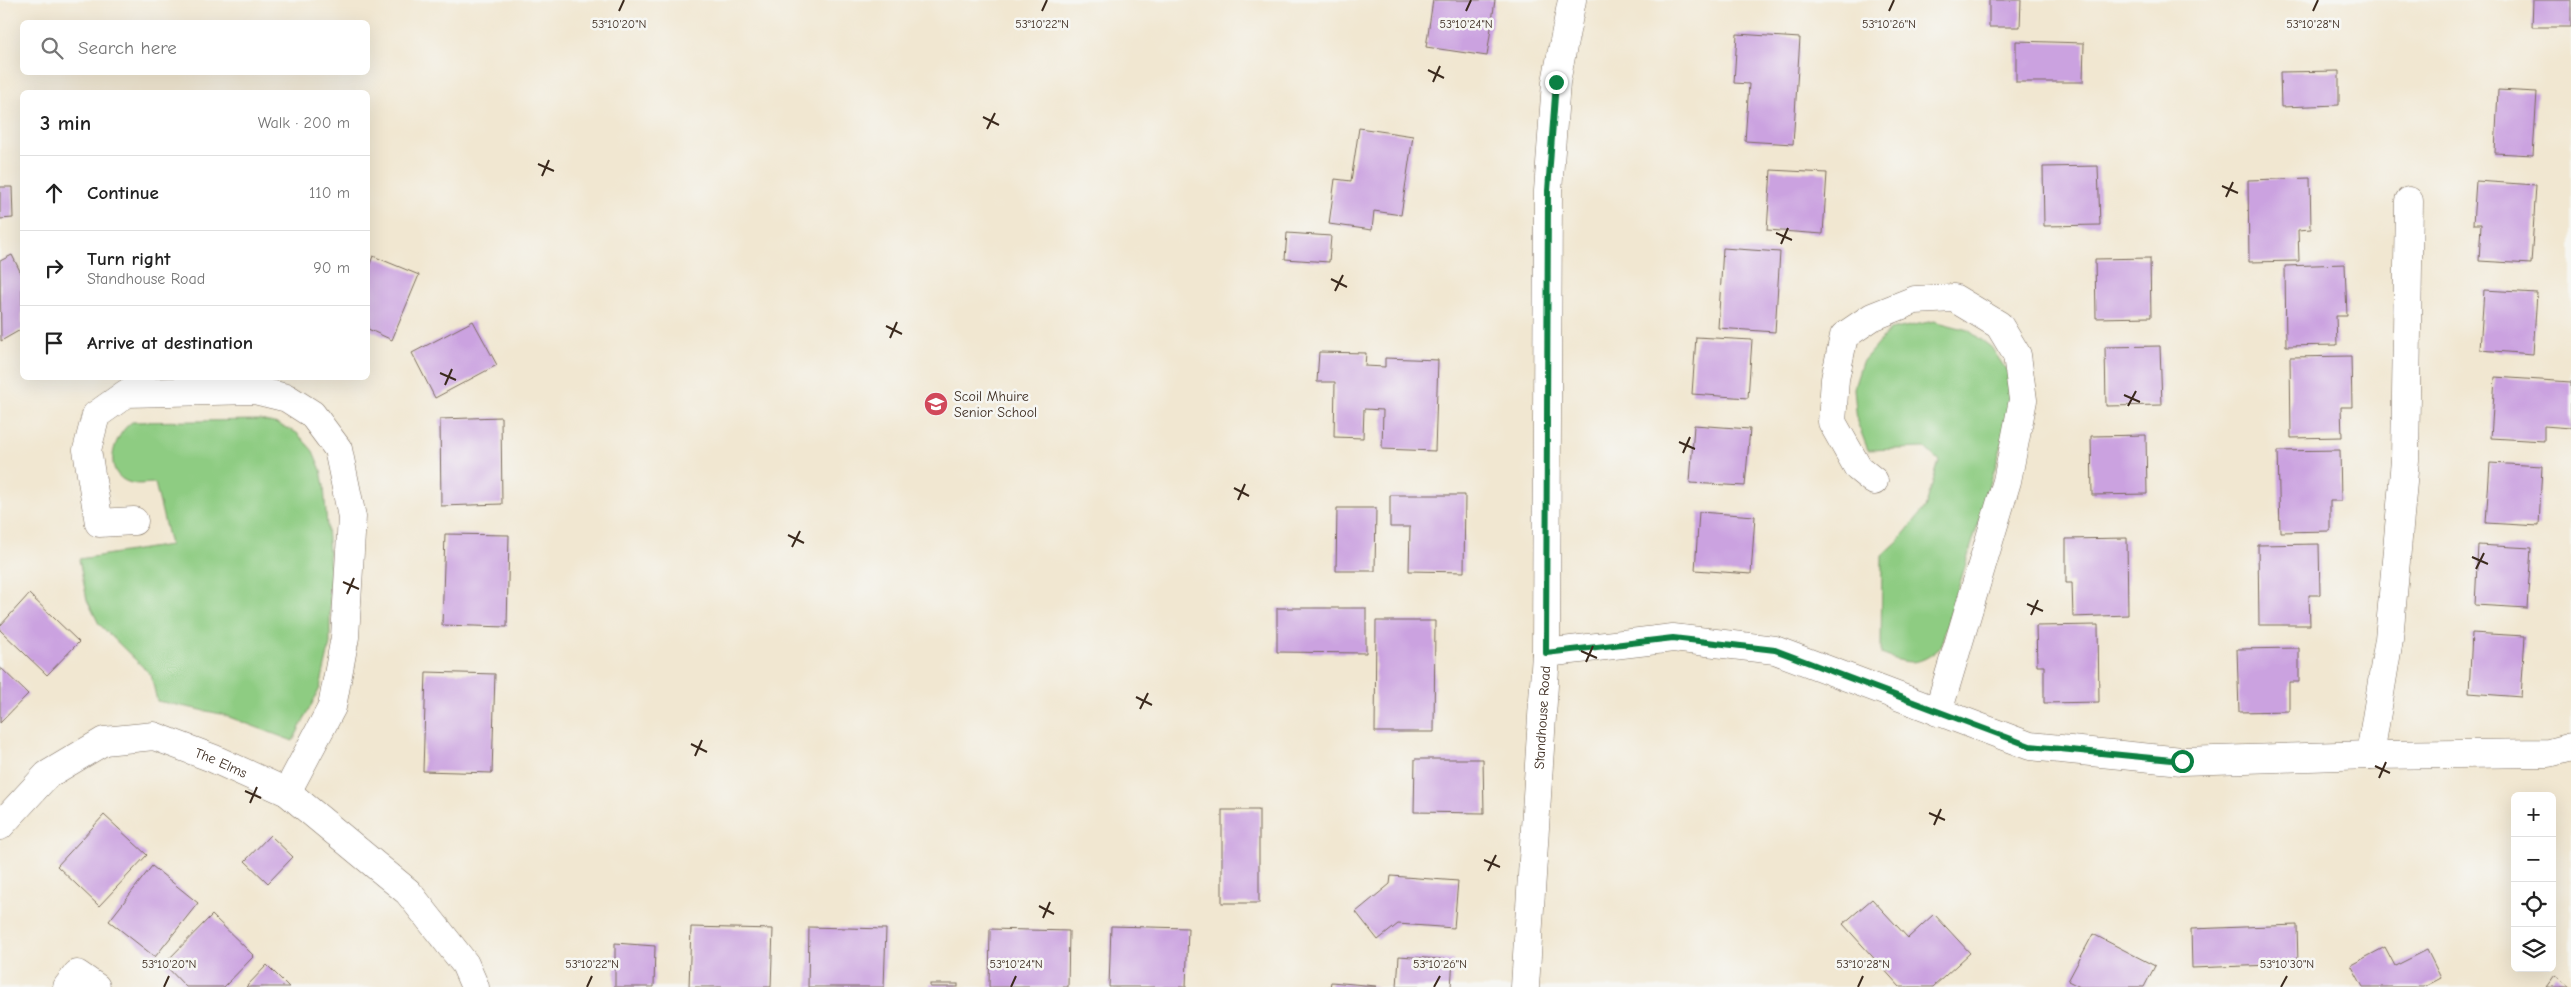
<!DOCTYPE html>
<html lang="en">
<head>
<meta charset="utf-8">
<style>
  :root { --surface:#fff; --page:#f6f6f6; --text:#222; --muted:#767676; --line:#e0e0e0 }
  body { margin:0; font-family:"Comic Neue",sans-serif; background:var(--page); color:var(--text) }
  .controls { position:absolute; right:15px; bottom:15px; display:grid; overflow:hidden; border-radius:8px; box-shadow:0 5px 20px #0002 }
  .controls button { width:45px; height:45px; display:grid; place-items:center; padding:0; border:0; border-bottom:1px solid var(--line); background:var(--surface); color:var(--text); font:25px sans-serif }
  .stop { position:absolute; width:15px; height:15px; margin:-11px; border:4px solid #0b8043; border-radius:50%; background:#fff }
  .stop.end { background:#0b8043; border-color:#fff; box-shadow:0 1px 5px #0008 }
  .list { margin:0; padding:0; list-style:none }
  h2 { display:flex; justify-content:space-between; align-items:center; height:65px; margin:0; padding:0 20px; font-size:21px }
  h2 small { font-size:16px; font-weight:400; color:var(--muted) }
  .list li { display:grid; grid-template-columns:32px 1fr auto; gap:15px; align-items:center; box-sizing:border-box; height:75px; padding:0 20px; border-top:1px solid var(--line) }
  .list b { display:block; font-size:19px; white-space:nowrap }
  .list p { margin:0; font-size:16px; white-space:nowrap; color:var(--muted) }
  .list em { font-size:16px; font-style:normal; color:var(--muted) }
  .icon { flex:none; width:28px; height:28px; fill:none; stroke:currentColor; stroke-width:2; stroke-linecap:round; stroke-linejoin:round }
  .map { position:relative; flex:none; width:2571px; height:987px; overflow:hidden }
  .search { position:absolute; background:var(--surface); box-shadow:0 5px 20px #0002; left:20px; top:20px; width:350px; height:55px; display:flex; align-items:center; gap:12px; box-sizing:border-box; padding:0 18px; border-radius:8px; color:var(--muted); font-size:19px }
  .panel { position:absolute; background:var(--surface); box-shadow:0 5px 20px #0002; left:20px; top:90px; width:350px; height:290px; border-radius:8px }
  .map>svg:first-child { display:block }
  .green { fill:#8ecc82; stroke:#647b50 }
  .building { fill:#cba2e0 }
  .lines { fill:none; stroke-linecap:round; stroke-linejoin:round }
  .minor-casing { stroke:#7b6c5d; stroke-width:29 }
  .minor { stroke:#fff; stroke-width:28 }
  .route { stroke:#0b8043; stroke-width:6 }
  .ticks { fill:none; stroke:#3b2a1e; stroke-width:2 }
  .labels { text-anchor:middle; stroke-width:5; stroke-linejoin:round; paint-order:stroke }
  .poi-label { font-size:14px; fill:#3b2a1e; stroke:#f6f6f2; text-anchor:start }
  .street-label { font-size:14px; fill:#3b2a1e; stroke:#f6f6f2 }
  .ticks-label { font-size:12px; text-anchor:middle; fill:#3b2a1e; stroke:#f6f6f2; stroke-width:5; stroke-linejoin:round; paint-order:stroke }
</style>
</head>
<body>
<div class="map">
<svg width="2571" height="987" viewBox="0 0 2571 987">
  <rect width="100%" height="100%" fill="#f6f6f2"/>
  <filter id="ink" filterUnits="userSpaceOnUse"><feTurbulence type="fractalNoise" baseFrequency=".02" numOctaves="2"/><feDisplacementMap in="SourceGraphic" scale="10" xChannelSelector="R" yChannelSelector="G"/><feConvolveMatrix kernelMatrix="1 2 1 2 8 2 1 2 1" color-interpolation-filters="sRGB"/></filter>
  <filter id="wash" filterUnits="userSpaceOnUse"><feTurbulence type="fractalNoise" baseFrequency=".0096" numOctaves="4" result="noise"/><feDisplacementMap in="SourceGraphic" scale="20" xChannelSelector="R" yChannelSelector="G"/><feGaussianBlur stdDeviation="1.12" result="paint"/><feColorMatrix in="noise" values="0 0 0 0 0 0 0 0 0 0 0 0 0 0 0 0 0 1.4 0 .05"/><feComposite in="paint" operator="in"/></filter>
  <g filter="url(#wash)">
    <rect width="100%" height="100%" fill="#f1e7d1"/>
    <g class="green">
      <path d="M 1934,321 L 1968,330 L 1991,347 L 2013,380 L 2009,422 L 1940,648 C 1918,667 1907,664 1881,654 L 1882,556 L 1898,541 L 1925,508 L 1939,461 L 1925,448 L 1868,450 L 1857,422 L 1854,388 L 1862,362 L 1890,330 Z"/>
      <path d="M 260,420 L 278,424 L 297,433 L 313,451 L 321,470 L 324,486 L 330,567 L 330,644 L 320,688 L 293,741 L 221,714 L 157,701 L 151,675 L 99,624 L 87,600 L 79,559 L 170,545 L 155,483 C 148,483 138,485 131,483 C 101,475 113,435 132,422 Z"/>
    </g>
    <g id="blocks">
      <g class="building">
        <path d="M 1433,0 L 1495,0 L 1487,56 L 1426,47 Z"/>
        <path d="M 1989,0 L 2021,0 L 2020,27 L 1989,27 Z"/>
        <path d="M 2533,0 L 2571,0 L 2571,27 L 2532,27 Z"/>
        <path d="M 1737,34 L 1800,38 L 1793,144 L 1745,141 L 1749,84 L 1734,83 Z"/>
        <path d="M 2016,41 L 2084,43 L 2083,82 L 2016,82 Z"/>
        <path d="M 2339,71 L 2339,105 L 2281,107 L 2280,72 Z"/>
        <path d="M 2498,90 L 2537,92 L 2533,155 L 2495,153 Z"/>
        <path d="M 1359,128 L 1413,136 L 1401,215 L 1374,211 L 1372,230 L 1329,224 L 1335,179 L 1351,181 Z"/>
        <path d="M 2098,166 L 2100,225 L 2044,226 L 2043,167 Z"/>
        <path d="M 1771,170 L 1827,173 L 1823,234 L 1767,230 Z"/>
        <path d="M 2310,178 L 2311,229 L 2298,230 L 2299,261 L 2249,262 L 2248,180 Z"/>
        <path d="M 2476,181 L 2536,185 L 2531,264 L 2479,261 L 2481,224 L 2473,224 Z"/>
        <path d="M 0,187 L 12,187 L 13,218 L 0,219 Z"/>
        <path d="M 1287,233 L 1331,236 L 1329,262 L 1285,259 Z"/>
        <path d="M 1723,248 L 1780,252 L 1775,332 L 1718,328 Z"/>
        <path d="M 12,255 L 22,275 L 22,329 L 1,341 L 0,261 Z"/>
        <path d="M 373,256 L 419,275 L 392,340 L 368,329 L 368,269 Z"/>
        <path d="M 2150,258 L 2151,317 L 2096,318 L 2095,259 Z"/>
        <path d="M 2345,264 L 2347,316 L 2336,316 L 2337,345 L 2286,346 L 2285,266 Z"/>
        <path d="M 2484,290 L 2537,293 L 2533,354 L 2480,350 Z"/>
        <path d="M 473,321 L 497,365 L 435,398 L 412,353 Z"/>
        <path d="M 1696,337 L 1752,340 L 1748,398 L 1692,394 Z"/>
        <path d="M 2160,346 L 2162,405 L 2106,406 L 2105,347 Z"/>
        <path d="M 1319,352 L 1366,353 L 1365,366 L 1385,367 L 1385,358 L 1438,360 L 1435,451 L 1382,449 L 1383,410 L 1364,409 L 1363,438 L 1334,437 L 1335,382 L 1317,382 Z"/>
        <path d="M 2351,356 L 2352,407 L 2341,407 L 2342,437 L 2291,438 L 2290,357 Z"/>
        <path d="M 2495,377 L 2571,382 L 2571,428 L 2544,426 L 2544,441 L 2491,438 Z"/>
        <path d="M 501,417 L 502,504 L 441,506 L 440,419 Z"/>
        <path d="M 1694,425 L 1750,429 L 1745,486 L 1690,483 Z"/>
        <path d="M 2146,435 L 2147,494 L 2092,495 L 2091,436 Z"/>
        <path d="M 2340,450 L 2341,501 L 2330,501 L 2330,531 L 2280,532 L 2278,451 Z"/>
        <path d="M 2490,463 L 2542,466 L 2539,526 L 2486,523 Z"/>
        <path d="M 1390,495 L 1465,495 L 1464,572 L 1409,571 L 1410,527 L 1390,527 Z"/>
        <path d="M 1337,508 L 1376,508 L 1375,571 L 1336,571 Z"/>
        <path d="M 1699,512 L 1755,516 L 1751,574 L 1695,570 Z"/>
        <path d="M 445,534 L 509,535 L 507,627 L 442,625 Z"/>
        <path d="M 2127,538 L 2128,615 L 2073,617 L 2072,583 L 2066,583 L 2066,539 Z"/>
        <path d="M 2319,544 L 2320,595 L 2309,595 L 2310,625 L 2259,625 L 2258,545 Z"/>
        <path d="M 2478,545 L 2531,548 L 2527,608 L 2475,605 Z"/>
        <path d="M 29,594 L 79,642 L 47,675 L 0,630 L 0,626 Z"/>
        <path d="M 1277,608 L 1366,608 L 1366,653 L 1277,652 Z"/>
        <path d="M 1376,621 L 1435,621 L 1434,732 L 1375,732 Z"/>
        <path d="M 2098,625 L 2099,702 L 2044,703 L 2044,666 L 2037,666 L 2036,626 Z"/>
        <path d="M 2472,633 L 2525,636 L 2521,697 L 2469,693 Z"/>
        <path d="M 2299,648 L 2299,682 L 2289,682 L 2289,711 L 2239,712 L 2237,649 Z"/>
        <path d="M 0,667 L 28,694 L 0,723 Z"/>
        <path d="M 426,672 L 495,674 L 492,773 L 423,771 Z"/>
        <path d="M 1415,759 L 1483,759 L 1484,813 L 1414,812 Z"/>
        <rect x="1222" y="810" width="37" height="93"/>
        <path d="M 104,815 L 147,855 L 99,906 L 57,866 Z"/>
        <path d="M 270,835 L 293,857 L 268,883 L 245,861 Z"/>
        <path d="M 152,866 L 198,903 L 155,957 L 109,921 Z"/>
        <path d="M 1391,876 L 1458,881 L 1454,928 L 1398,924 L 1378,940 L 1356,912 L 1390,884 Z"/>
        <path d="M 1872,899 L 1908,938 L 1934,914 L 1970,953 L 1933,987 L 1900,987 L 1843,924 Z"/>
        <path d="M 212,915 L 254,956 L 224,987 L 186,987 L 164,964 Z"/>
        <path d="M 2297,925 L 2298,964 L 2192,968 L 2191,929 Z"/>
        <path d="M 1111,926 L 1188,928 L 1186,987 L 1109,987 Z"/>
        <path d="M 691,927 L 773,929 L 771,987 L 689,987 Z"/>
        <path d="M 809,927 L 886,929 L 884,987 L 808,987 Z"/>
        <path d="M 990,929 L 1069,931 L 1068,987 L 989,987 Z"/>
        <path d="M 2093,934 L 2155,966 L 2144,987 L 2080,987 L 2068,981 Z"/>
        <path d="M 615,943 L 655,946 L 654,987 L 615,987 Z"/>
        <path d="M 2385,947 L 2395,966 L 2427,950 L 2441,978 L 2424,987 L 2363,987 L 2351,965 Z"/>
        <path d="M 1399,956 L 1453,960 L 1451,987 L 1397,987 Z"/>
        <path d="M 267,965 L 289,987 L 246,987 Z"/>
        <path d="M 2555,975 L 2570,987 L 2546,987 Z"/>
        <path d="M 1331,982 L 1376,986 L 1376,987 L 1330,987 Z"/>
        <rect x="930" y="984" width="28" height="3"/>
      </g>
    </g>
  </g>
  <g filter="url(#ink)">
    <use href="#blocks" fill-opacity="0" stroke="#7b6c5d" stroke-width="1"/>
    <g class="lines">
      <g class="minor-casing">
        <g id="minor">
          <path d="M 1874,481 L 1858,468 L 1832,422 L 1835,379 L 1844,336 L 1872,317 L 1915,300 L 1954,298 L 1999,325 L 2017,355 L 2023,400 L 2007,481 L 1938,712"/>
          <path d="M 134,521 L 99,523 L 87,450 L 96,415 L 127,393 L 254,390 L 287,398 L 312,414 L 338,449 L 352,517 L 345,637 L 332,707 L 287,792"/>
          <path d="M 1546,653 L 1673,638 L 1775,650 L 2030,746 L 2182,761 L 2370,755 L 2549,753 L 2571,747"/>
          <path d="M 2370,755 L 2389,639 L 2405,460 L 2409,201"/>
          <path id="s1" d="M 0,826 L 47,775 L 104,741 L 154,736 L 212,758 L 287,792 L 408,892 L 465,964 L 475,987"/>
          <path d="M 67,987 L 77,974 L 96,987"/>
          <path id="s2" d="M 1525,987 L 1546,653 L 1548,191 L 1556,82 L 1572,0"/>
        </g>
      </g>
      <use href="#minor" class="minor"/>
    </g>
  </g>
  <g class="lines" filter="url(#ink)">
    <path class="route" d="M 1556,82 L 1548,191 L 1546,653 L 1673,638 L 1775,650 L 2030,746 L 2182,761"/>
  </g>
  <path class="ticks" d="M 619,11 L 624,0M 1042,11 L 1047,0M 1466,11 L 1471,0M 1889,11 L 1894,0M 2313,11 L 2318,0M 1428,70 L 1444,78M 1433,82 L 1440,66M 983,117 L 999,125M 987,129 L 995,113M 538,164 L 554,171M 542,176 L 549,160M 2222,186 L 2238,193M 2226,197 L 2233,182M 1776,233 L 1792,240M 1781,244 L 1788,228M 1331,279 L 1347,287M 1335,291 L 1343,275M 886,326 L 902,334M 890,338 L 897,322M 440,373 L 456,380M 445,385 L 452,369M 2124,395 L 2140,402M 2128,406 L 2136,391M 1679,442 L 1695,449M 1683,453 L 1690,437M 1234,488 L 1249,496M 1238,500 L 1245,484M 788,535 L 804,543M 792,547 L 800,531M 2472,557 L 2488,564M 2476,569 L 2484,553M 343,582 L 359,589M 347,594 L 354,578M 2027,604 L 2043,611M 2031,615 L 2038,600M 1581,651 L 1597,658M 1586,662 L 1593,646M 1136,697 L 1152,705M 1140,709 L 1148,693M 691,744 L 707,752M 695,756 L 702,740M 2375,766 L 2390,773M 2379,778 L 2386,762M 245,791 L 261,798M 250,803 L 257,787M 1929,813 L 1945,820M 1934,825 L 1941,809M 1484,860 L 1500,867M 1488,871 L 1496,855M 1039,906 L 1054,914M 1043,918 L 1050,902M 164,987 L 169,976M 587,987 L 592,976M 1011,987 L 1016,976M 1434,987 L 1440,976M 1858,987 L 1863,976M 2281,987 L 2287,976"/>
  <defs>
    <g id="school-disc" transform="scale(1.25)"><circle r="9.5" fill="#d1495b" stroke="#f6f6f2"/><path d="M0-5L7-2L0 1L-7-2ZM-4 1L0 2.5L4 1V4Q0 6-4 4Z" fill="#fff"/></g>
  </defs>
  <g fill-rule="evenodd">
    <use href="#school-disc" x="936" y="404"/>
  </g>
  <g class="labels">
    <g class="poi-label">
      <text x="954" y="401">Scoil Mhuire<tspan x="954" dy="16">Senior School</tspan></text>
    </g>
    <g class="street-label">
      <text dy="5" stroke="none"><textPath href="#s2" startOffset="270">Standhouse Road</textPath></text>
      <text dy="5" stroke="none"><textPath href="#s1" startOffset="258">The Elms</textPath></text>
    </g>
  </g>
  <g class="ticks-label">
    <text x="619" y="28">53°10'20"N</text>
    <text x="1042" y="28">53°10'22"N</text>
    <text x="1466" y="28">53°10'24"N</text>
    <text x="1889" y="28">53°10'26"N</text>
    <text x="2313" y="28">53°10'28"N</text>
    <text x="169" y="968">53°10'20"N</text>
    <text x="592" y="968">53°10'22"N</text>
    <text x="1016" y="968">53°10'24"N</text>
    <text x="1440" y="968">53°10'26"N</text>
    <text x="1863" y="968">53°10'28"N</text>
    <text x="2287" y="968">53°10'30"N</text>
  </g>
</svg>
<div class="controls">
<button>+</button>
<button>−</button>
<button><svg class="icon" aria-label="locate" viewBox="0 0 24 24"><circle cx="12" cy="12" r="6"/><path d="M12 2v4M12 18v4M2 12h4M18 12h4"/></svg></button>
<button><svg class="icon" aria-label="layers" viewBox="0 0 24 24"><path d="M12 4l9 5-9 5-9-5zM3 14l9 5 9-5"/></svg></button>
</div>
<div class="stop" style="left:2182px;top:761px"></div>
<div class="stop end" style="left:1556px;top:82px"></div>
<div class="search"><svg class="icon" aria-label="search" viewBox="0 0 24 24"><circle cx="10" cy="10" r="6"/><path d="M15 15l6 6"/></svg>Search here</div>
<section class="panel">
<h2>3 min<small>Walk · 200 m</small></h2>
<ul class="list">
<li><svg class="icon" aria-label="ahead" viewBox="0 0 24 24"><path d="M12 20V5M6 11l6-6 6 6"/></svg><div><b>Continue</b></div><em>110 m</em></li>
<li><svg class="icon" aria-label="right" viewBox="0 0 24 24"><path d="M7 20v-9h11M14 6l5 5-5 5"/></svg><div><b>Turn right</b><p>Standhouse Road</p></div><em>90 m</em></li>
<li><svg class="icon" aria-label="arrive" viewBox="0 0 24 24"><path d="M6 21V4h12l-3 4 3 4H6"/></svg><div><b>Arrive at destination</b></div></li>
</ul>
</section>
</div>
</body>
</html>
